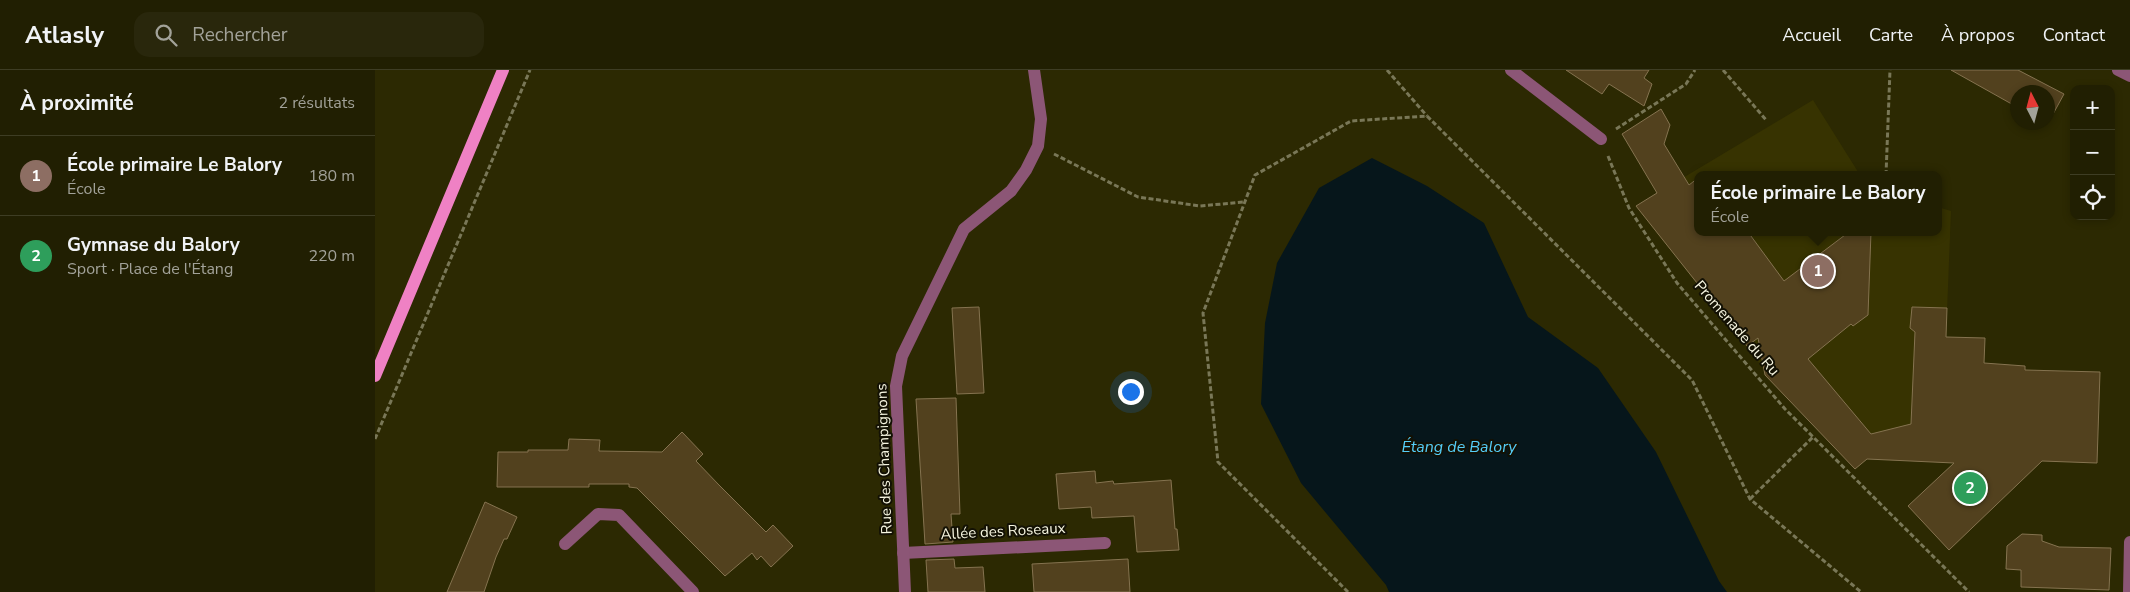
<!DOCTYPE html>
<html lang="fr">
<head>
<meta charset="utf-8">
<style>
  :root { --surface:#211f02; --page:#29270c; --text:#f1f3f6; --muted:#a2a299; --line:#3e3d24; --accent:#8c9099 }
  body { margin:0; font-family:"Nunito Sans",sans-serif; background:var(--page); color:var(--text) }
  .controls { position:absolute; right:15px; top:15px; display:grid; overflow:hidden; border-radius:10px; box-shadow:0 2px 8px #0003 }
  .controls button { width:45px; height:45px; display:grid; place-items:center; padding:0; border:0; border-bottom:1px solid var(--line); background:var(--surface); color:var(--text); font:25px sans-serif }
  .compass { position:absolute; left:1635px; top:15px; width:45px; height:45px; border-radius:50%; background:var(--surface); box-shadow:0 2px 8px #0003; rotate:354deg }
  .you { position:absolute; left:755px; top:321px; width:18px; height:18px; margin:-12px; border:4px solid #fff; border-radius:50%; background:#1a73e8; box-shadow:0 0 0 8px #1a73e833 }
  .badge { display:grid; place-items:center; width:32px; height:32px; border-radius:50%; background:var(--accent); color:#fff; font-size:16px; font-weight:700 }
  .pin { position:absolute; translate:-50% -50%; border:2px solid #fff; box-shadow:0 1px 5px #0006 }
  .popup { position:absolute; left:1319px; top:101px; width:248px; height:65px; box-sizing:border-box; display:grid; place-content:center; border-radius:10px; background:var(--surface); filter:drop-shadow(0 1px 4px #0005); font-size:16px; white-space:nowrap; color:var(--muted) }
  .popup b { font-size:19px; color:var(--text) }
  .popup::after { content:''; position:absolute; left:50%; top:100%; margin-left:-10px; border:10px solid transparent; border-top-color:var(--surface) }
  .list { margin:0; padding:0; list-style:none }
  h2 { display:flex; justify-content:space-between; align-items:center; height:65px; margin:0; padding:0 20px; font-size:21px }
  h2 small { font-size:16px; font-weight:400; color:var(--muted) }
  .list li { display:grid; grid-template-columns:32px 1fr auto; gap:15px; align-items:center; box-sizing:border-box; height:80px; padding:0 20px; border-top:1px solid var(--line) }
  .list b { display:block; font-size:19px; white-space:nowrap }
  .list p { margin:0; font-size:16px; white-space:nowrap; color:var(--muted) }
  .list em { font-size:16px; font-style:normal; color:var(--muted) }
  .icon { flex:none; width:28px; height:28px; fill:none; stroke:currentColor; stroke-width:2; stroke-linecap:round; stroke-linejoin:round }
  .map { position:relative; flex:none; width:1755px; height:522px; overflow:hidden }
  header { display:flex; align-items:center; gap:30px; box-sizing:border-box; height:70px; padding:0 25px; background:var(--surface); border-bottom:1px solid var(--line) }
  header strong { font-size:24px }
  nav { display:flex; gap:28px; margin-inline-start:auto; font-size:18px }
  .search { width:350px; height:45px; background:var(--page); display:flex; align-items:center; gap:12px; box-sizing:border-box; padding:0 18px; border-radius:15px; color:var(--muted); font-size:19px }
  main { display:flex }
  aside { flex:1; background:var(--surface) }
  .map>svg:first-child { display:block }
  .built { fill:#373301 }
  .water { fill:#06161b }
  .building { fill:#52411e; stroke:#857350 }
  .lines { fill:none; stroke-linecap:round; stroke-linejoin:round }
  .path { stroke:#797757; stroke-width:3; stroke-dasharray:5 2.5; stroke-linecap:butt }
  .service { stroke:#8c5676; stroke-width:12 }
  .minor { stroke:#8c5676; stroke-width:12 }
  .primary { stroke:#ef81c4; stroke-width:12 }
  .labels { text-anchor:middle; stroke-width:4; stroke-linejoin:round; paint-order:stroke }
  .street-label { font-size:15px; fill:#f6f5e0; stroke:#131104 }
  .water-label { font-size:16px; font-style:italic; fill:#55cef8; stroke:#131104 }
</style>
</head>
<body>
<header>
<strong>Atlasly</strong>
<div class="search"><svg class="icon" aria-label="search" viewBox="0 0 24 24"><circle cx="10" cy="10" r="6"/><path d="M15 15l6 6"/></svg>Rechercher</div>
<nav><a>Accueil</a><a>Carte</a><a>À propos</a><a>Contact</a></nav>
</header>
<main>
<aside>
<h2>À proximité<small>2 résultats</small></h2>
<ul class="list">
<li><span class="badge" style="background:#8d6e63">1</span><div><b>École primaire Le Balory</b><p>École</p></div><em>180 m</em></li>
<li><span class="badge" style="background:#2e9e5b">2</span><div><b>Gymnase du Balory</b><p>Sport · Place de l'Étang</p></div><em>220 m</em></li>
</ul>
</aside>
<div class="map">
<svg width="1755" height="522" viewBox="0 0 1755 522">
  <rect width="100%" height="100%" fill="#2c2902"/>
  <path class="built" d="M 1438,30 L 1485,105 L 1323,105 L 1323,162 L 1563,162 L 1563,137 L 1576,141 L 1571,267 L 1610,268 L 1609,293 L 1650,296 L 1648,320 L 1535,385 L 1534,391 L 1492,389 L 1480,399 L 1418,333 L 1389,299 L 1261,136 Z"/>
  <path class="water" d="M 997,88 L 1052,116 L 1109,153 L 1153,247 L 1223,298 L 1281,382 L 1344,511 L 1352,522 L 1014,522 L 1011,515 L 926,413 L 886,334 L 890,253 L 902,193 L 944,118 Z"/>
  <g class="building">
    <path d="M 1191,0 L 1274,0 L 1269,8 L 1277,14 L 1269,36 L 1234,14 L 1227,24 Z"/>
    <path d="M 1576,0 L 1643,0 L 1689,24 L 1677,46 L 1672,43 L 1672,22 L 1642,22 L 1642,37 Z"/>
    <path d="M 1286,39 L 1295,55 L 1289,74 L 1314,115 L 1323,108 L 1323,162 L 1373,162 L 1409,211 L 1474,162 L 1496,162 L 1493,245 L 1478,256 L 1476,254 L 1433,289 L 1496,364 L 1536,354 L 1540,262 L 1535,258 L 1537,237 L 1572,238 L 1571,267 L 1610,268 L 1609,293 L 1650,296 L 1650,300 L 1725,302 L 1722,393 L 1667,391 L 1574,480 L 1533,436 L 1579,393 L 1492,389 L 1480,399 L 1390,305 L 1383,268 L 1372,276 L 1261,136 L 1282,123 L 1247,64 Z"/>
    <path d="M 604,237 L 609,323 L 582,324 L 577,238 Z"/>
    <path d="M 581,328 L 585,444 L 576,444 L 578,472 L 550,474 L 541,329 Z"/>
    <path d="M 307,362 L 328,384 L 321,391 L 344,415 L 391,462 L 398,455 L 418,476 L 396,497 L 386,486 L 382,490 L 377,483 L 350,506 L 262,418 L 254,417 L 254,414 L 214,414 L 214,417 L 122,417 L 123,382 L 153,382 L 153,380 L 193,380 L 194,369 L 225,370 L 224,381 L 287,382 Z"/>
    <path d="M 720,401 L 721,413 L 738,411 L 739,414 L 796,410 L 800,459 L 802,459 L 804,480 L 762,482 L 759,446 L 717,448 L 716,437 L 684,439 L 681,404 Z"/>
    <path d="M 110,432 L 142,447 L 132,469 L 129,469 L 121,487 L 109,522 L 72,522 Z"/>
    <path d="M 1647,464 L 1667,465 L 1667,471 L 1684,477 L 1736,478 L 1734,520 L 1646,517 L 1646,500 L 1631,499 L 1632,476 Z"/>
    <path d="M 579,489 L 580,498 L 608,497 L 610,522 L 553,522 L 551,490 Z"/>
    <path d="M 753,489 L 755,522 L 659,522 L 657,494 Z"/>
  </g>
  <g class="lines">
    <g class="path">
      <path d="M 1012,0 L 1052,46"/>
      <path d="M 1348,0 L 1392,51"/>
      <path d="M 1241,59 L 1311,14 L 1320,0"/>
      <path d="M 679,84 L 763,127 L 825,136 L 869,132"/>
      <path d="M 1233,86 L 1254,138 L 1302,213 L 1410,339 L 1594,522"/>
      <path d="M 1511,105 L 1515,0"/>
      <path d="M 0,369 L 155,0"/>
      <path d="M 1375,429 L 1438,367"/>
      <path d="M 973,522 L 843,392 L 828,243 L 880,105 L 976,51 L 1052,46 L 1317,310 L 1375,429 L 1486,522"/>
    </g>
    <path class="service" d="M 1136,0 L 1226,69"/>
    <g class="minor">
      <path d="M 1743,0 L 1755,6"/>
      <path d="M 190,474 L 223,444 L 244,445 L 318,522"/>
      <path d="M 528,483 L 730,473"/>
      <path d="M 530,522 L 521,316 L 527,286 L 589,159 L 636,121 L 651,100 L 663,76 L 666,49 L 659,0"/>
      <path d="M 1754,522 L 1755,472"/>
    </g>
    <path class="primary" d="M 0,306 L 128,0"/>
  </g>
  <g class="labels">
    <g class="street-label">
      <text transform="translate(1362 258) rotate(49)" y="5">Promenade du Ru</text>
      <text transform="translate(509 389) rotate(-92)" y="5">Rue des Champignons</text>
      <text transform="translate(628 461) rotate(-3)" y="5">Allée des Roseaux</text>
    </g>
    <g class="water-label">
      <text x="1084" y="382">Étang de Balory</text>
    </g>
  </g>
</svg>
<div class="controls">
<button>+</button>
<button>−</button>
<button><svg class="icon" aria-label="locate" viewBox="0 0 24 24"><circle cx="12" cy="12" r="6"/><path d="M12 2v4M12 18v4M2 12h4M18 12h4"/></svg></button>
</div>
<svg class="compass" viewBox="-18 -18 36 36"><path d="M0-13l5 13h-10z" fill="#e53935"/><path d="M0 13l5-13h-10z" fill="#a2a299"/></svg>
<div class="you"></div>
<div class="pin badge" style="left:1443px;top:201px;background:#8d6e63">1</div>
<div class="popup"><b>École primaire Le Balory</b>École</div>
<div class="pin badge" style="left:1595px;top:418px;background:#2e9e5b">2</div>
</div>
</main>
</body>
</html>
